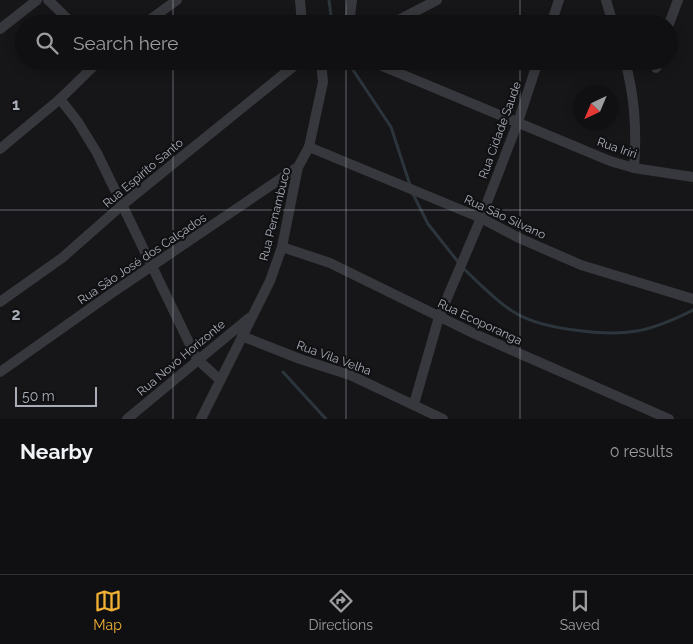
<!DOCTYPE html>
<html lang="en">
<head>
<meta charset="utf-8">
<style>
  :root { --surface:#101012; --page:#19191b; --text:#f1f3f6; --muted:#9c9d9f; --line:#303032; --accent:#f2b134 }
  body { margin:0; font-family:Raleway,sans-serif; background:var(--page); color:var(--text) }
  .compass { position:absolute; left:573px; top:85px; width:45px; height:45px; border-radius:50%; background:var(--surface); box-shadow:0 2px 12px #0003; rotate:224deg }
  .scale { position:absolute; left:15px; bottom:12px; width:82px; box-sizing:border-box; padding-left:5px; border:2px solid #a8adb8; border-top:0; font-size:14px; line-height:18px; white-space:nowrap; color:#a8adb8; -webkit-text-stroke:4px #111113; paint-order:stroke }
  .list { margin:0; padding:0; list-style:none }
  h2 { display:flex; justify-content:space-between; align-items:center; height:65px; margin:0; padding:0 20px; font-size:21px }
  h2 small { font-size:16px; font-weight:400; color:var(--muted) }
  .icon { flex:none; width:28px; height:28px; fill:none; stroke:currentColor; stroke-width:2; stroke-linecap:round; stroke-linejoin:round }
  .map { position:relative; flex:none; width:693px; height:419px; overflow:hidden }
  .search { position:absolute; background:var(--surface); box-shadow:0 2px 12px #0003; left:15px; right:15px; top:15px; height:55px; display:flex; align-items:center; gap:12px; box-sizing:border-box; padding:0 18px; border-radius:28px; color:var(--muted); font-size:19px }
  .sheet { height:155px; background:var(--surface) }
  nav { display:flex; justify-content:space-around; align-items:center; box-sizing:border-box; height:70px; border-top:1px solid var(--line); background:var(--surface); font-size:14px; color:var(--muted) }
  nav a { display:grid; justify-items:center; gap:2px }
  nav .on { color:var(--accent) }
  .map>svg:first-child { display:block }
  .lines { fill:none; stroke-linecap:round; stroke-linejoin:round }
  .stream { stroke:#2c353c; stroke-width:3 }
  .minor { stroke:#37383d; stroke-width:10 }
  .grid { fill:none; stroke:#a8adb8; stroke-width:1; stroke-opacity:0.55 }
  .labels { text-anchor:middle; stroke-width:4.5; stroke-linejoin:round; paint-order:stroke }
  .street-label { font-size:12px; fill:#a8adb8; stroke:#111113 }
  .grid-label { font-size:16px; text-anchor:middle; font-weight:bold; fill:#a8adb8; stroke:#111113; stroke-width:4.5; stroke-linejoin:round; paint-order:stroke }
</style>
</head>
<body>
<div class="map">
<svg width="693" height="419" viewBox="0 0 693 419">
  <rect width="100%" height="100%" fill="#161618"/>
  <g class="lines">
    <g class="stream">
      <path d="M 329,0 L 332,24"/>
      <path d="M 347,61 L 391,127 L 410,185"/>
      <path d="M 413,194 L 428,224 L 459,263"/>
      <path d="M 463,268 C 479,283 494,299 512,311 C 531,323 553,327 574,330 C 624,337 648,333 693,310"/>
      <path d="M 283,372 L 326,419"/>
    </g>
    <g class="minor">
      <path d="M 48,0 L 73,24"/>
      <path d="M 300,0 L 302,24"/>
      <path d="M 606,0 L 613,24"/>
      <path d="M 144,24 L 177,0"/>
      <path d="M 349,24 L 352,0"/>
      <path d="M 391,24 L 437,0"/>
      <path d="M 551,24 L 559,0"/>
      <path d="M 669,24 L 678,0"/>
      <path d="M 0,29 L 37,0"/>
      <path d="M 370,61 L 610,161 L 634,168 L 693,177"/>
      <path d="M 625,61 C 635,97 637,132 634,168"/>
      <path d="M 656,68 L 658,61"/>
      <path d="M 60,99 L 78,122 L 97,153 L 197,359 L 220,380"/>
      <path d="M 309,147 L 481,218 L 519,238 L 581,265 L 693,299"/>
      <path d="M 0,149 L 60,99 L 99,61"/>
      <path d="M 282,247 L 330,263 L 475,334 L 669,419"/>
      <path d="M 0,302 L 62,258 L 121,206 L 300,61"/>
      <path d="M 242,336 L 300,359 L 350,375 L 443,419"/>
      <path d="M 0,372 L 112,293 L 298,167"/>
      <path d="M 414,404 L 439,317 L 481,218 L 518,122 L 538,61"/>
      <path d="M 127,419 L 249,318"/>
      <path d="M 201,419 L 270,281 L 282,247 L 298,167 L 309,147 L 315,119 L 323,82 L 321,61"/>
    </g>
  </g>
  <path class="grid" d="M 173,0 L 173,24M 346,0 L 346,24M 520,0 L 520,24M 173,61 L 173,419M 346,61 L 346,419M 520,61 L 520,419M 0,210 L 693,210"/>
  <g class="labels">
    <g class="street-label">
      <text transform="translate(500 130) rotate(-70)" y="4">Rua Cidade Saude</text>
      <text transform="translate(617 148) rotate(19)" y="4">Rua Iriri</text>
      <text transform="translate(143 173) rotate(-40)" y="4">Rua Espírito Santo</text>
      <text transform="translate(275 214) rotate(-76)" y="4">Rua Pernambuco</text>
      <text transform="translate(505 217) rotate(25)" y="4">Rua São Silvano</text>
      <text transform="translate(142 259) rotate(-34)" y="4">Rua São José dos Calçados</text>
      <text transform="translate(480 322) rotate(25)" y="4">Rua Ecoporanga</text>
      <text transform="translate(181 358) rotate(-40)" y="4">Rua Novo Horizonte</text>
      <text transform="translate(334 358) rotate(20)" y="4">Rua Vila Velha</text>
    </g>
  </g>
  <g class="grid-label">
    <text x="16" y="110">1</text>
    <text x="16" y="320">2</text>
  </g>
</svg>
<svg class="compass" viewBox="-18 -18 36 36"><path d="M0-13l5 13h-10z" fill="#e53935"/><path d="M0 13l5-13h-10z" fill="#9c9d9f"/></svg>
<div class="scale">50 m</div>
<div class="search"><svg class="icon" aria-label="search" viewBox="0 0 24 24"><circle cx="10" cy="10" r="6"/><path d="M15 15l6 6"/></svg>Search here</div>
</div>
<section class="sheet">
<h2>Nearby<small>0 results</small></h2>
<ul class="list">
</ul>
</section>
<nav>
<a class="on"><svg class="icon" aria-label="map" viewBox="0 0 24 24"><path d="M3 6l6-2 6 2 6-2v14l-6 2-6-2-6 2zM9 4v14M15 6v14"/></svg>Map</a>
<a><svg class="icon" aria-label="directions" viewBox="0 0 24 24"><path d="M12 3l9 9-9 9-9-9zM9 14v-3h6M13 9l2 2-2 2"/></svg>Directions</a>
<a><svg class="icon" aria-label="saved" viewBox="0 0 24 24"><path d="M7 4h10v16l-5-4-5 4z"/></svg>Saved</a>
</nav>
</body>
</html>
